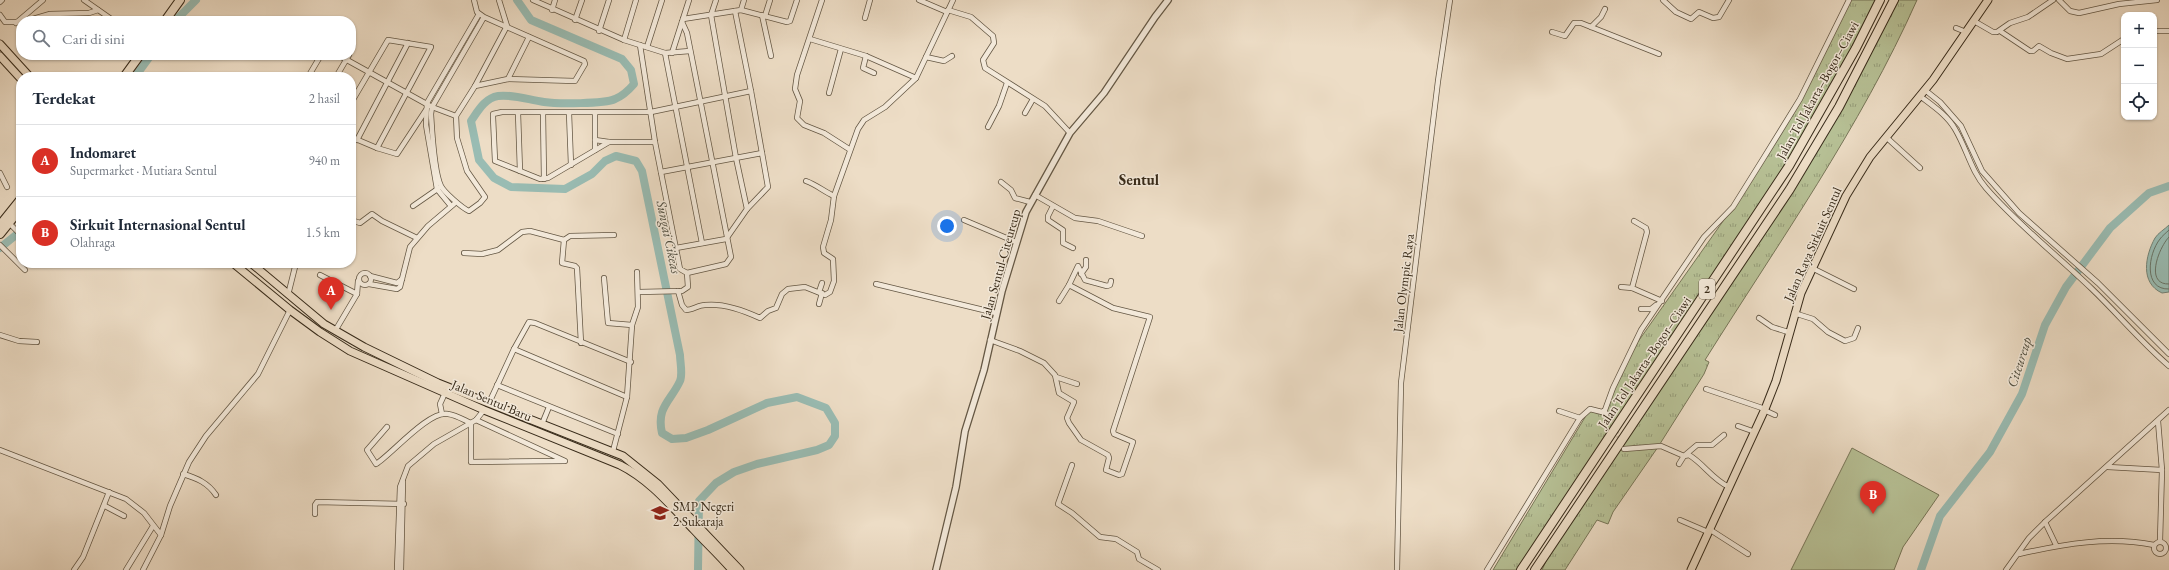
<!DOCTYPE html>
<html lang="id">
<head>
<meta charset="utf-8">
<style>
  :root { --surface:#fff; --page:#f2f2f3; --text:#1f2937; --muted:#747a83; --line:#e0e1e3; --accent:#d93025 }
  body { margin:0; font-family:"EB Garamond",serif; background:var(--page); color:var(--text) }
  .controls { position:absolute; right:12px; top:12px; display:grid; overflow:hidden; border-radius:8px; box-shadow:0 1px 3px #0004 }
  .controls button { width:36px; height:36px; display:grid; place-items:center; padding:0; border:0; border-bottom:1px solid var(--line); background:var(--surface); color:var(--text); font:20px sans-serif }
  .you { position:absolute; left:947px; top:226px; width:14px; height:14px; margin:-10px; border:3px solid #fff; border-radius:50%; background:#1a73e8; box-shadow:0 0 0 6px #1a73e833 }
  .badge { display:grid; place-items:center; width:26px; height:26px; border-radius:50%; background:var(--accent); color:#fff; font-size:13px; font-weight:700 }
  .pin { position:absolute; translate:-50% -33px; filter:drop-shadow(0 1px 2px #0008) }
  .pin::after { content:''; position:absolute; top:21px; width:14px; height:12px; background:inherit; clip-path:polygon(0 0,100% 0,50% 100%) }
  .list { margin:0; padding:0; list-style:none }
  h2 { display:flex; justify-content:space-between; align-items:center; height:52px; margin:0; padding:0 16px; font-size:17px }
  h2 small { font-size:13px; font-weight:400; color:var(--muted) }
  .list li { display:grid; grid-template-columns:26px 1fr auto; gap:12px; align-items:center; box-sizing:border-box; height:72px; padding:0 16px; border-top:1px solid var(--line) }
  .list b { display:block; font-size:15px; white-space:nowrap }
  .list p { margin:0; font-size:13px; white-space:nowrap; color:var(--muted) }
  .list em { font-size:13px; font-style:normal; color:var(--muted) }
  .icon { flex:none; width:22px; height:22px; fill:none; stroke:currentColor; stroke-width:2; stroke-linecap:round; stroke-linejoin:round }
  .map { position:relative; flex:none; width:2169px; height:570px; overflow:hidden }
  .search { position:absolute; background:var(--surface); box-shadow:0 1px 3px #0004; left:16px; top:16px; width:340px; height:44px; display:flex; align-items:center; gap:10px; box-sizing:border-box; padding:0 14px; border-radius:16px; color:var(--muted); font-size:15px }
  .panel { position:absolute; background:var(--surface); box-shadow:0 1px 3px #0004; left:16px; top:72px; width:340px; height:196px; border-radius:16px }
  .map>svg:first-child { display:block }
  .grass { fill:url(#grass-tufts); stroke:#777658 }
  .pitch { fill:#b7c196; stroke:#777658 }
  .water { fill:#99bcb3; stroke:#728275 }
  .lines { fill:none; stroke-linecap:round; stroke-linejoin:round }
  .shore { stroke:#687366; stroke-width:1 }
  .river { stroke:#99bcb3; stroke-width:8 }
  .minor-tunnel { stroke:#c9b9a3; stroke-width:4.5; stroke-dasharray:4.5 2; stroke-linecap:butt }
  .minor-casing { stroke:#645744; stroke-width:6 }
  .tertiary-casing { stroke:#645744; stroke-width:8 }
  .primary-casing { stroke:#372a19; stroke-width:9 }
  .trunk-casing { stroke:#372a19; stroke-width:10 }
  .motorway-casing { stroke:#372a19; stroke-width:10 }
  .minor { stroke:#f3e9da; stroke-width:4.5 }
  .tertiary { stroke:#f3e9da; stroke-width:5.5 }
  .primary { stroke:#edddc6; stroke-width:7 }
  .trunk { stroke:#edddc6; stroke-width:8 }
  .motorway { stroke:#edddc6; stroke-width:8 }
  .labels { text-anchor:middle; stroke-width:3; stroke-linejoin:round; paint-order:stroke }
  .shield { fill:#f3e9da; stroke:#6f6353; stroke-width:1 }
  .shield-label { font-size:12px; font-weight:bold; fill:#372a19 }
  .street-label { font-size:13px; fill:#372a19; stroke:#f3e9da }
  .poi-label { font-size:13px; fill:#372a19; stroke:#f3e9da; text-anchor:start }
  .water-label { font-size:14px; font-style:italic; fill:#504e40; stroke:#f3e9da }
  .quarter-label { font-size:15px; font-weight:bold; fill:#372a19; stroke:#f3e9da }
</style>
</head>
<body>
<div class="map">
<svg width="2169" height="570" viewBox="0 0 2169 570">
  <defs>
    <pattern id="grass-tufts" width="24" height="20" patternUnits="userSpaceOnUse"><rect width="24" height="20" fill="#b7c196"/><path d="M3 7l-1-3M5 7V3M7 7l1-3M15 17l-1-3M17 17v-4M19 17l1-3" fill="none" stroke="#969d7a"/></pattern>
  </defs>
  <rect width="100%" height="100%" fill="#edddc6"/>
  <filter id="stains"><feTurbulence type="fractalNoise" baseFrequency=".005" numOctaves="4"/><feColorMatrix values="0 0 0 0 .2 0 0 0 0 .09 0 0 0 0 .02 0 0 0 .5 -.17"/></filter>
  <radialGradient id="worn" r=".72"><stop offset=".6" stop-color="#630" stop-opacity="0"/><stop offset="1" stop-color="#630" stop-opacity=".3"/></radialGradient>
  <g class="grass">
    <path d="M 1848,0 L 1879,0 L 1816,120 L 1521,570 L 1493,570 L 1590,409 L 1602,412 L 1630,353 L 1733,207 L 1802,94 Z"/>
    <path d="M 1894,0 L 1917,0 C 1860,128 1779,242 1705,360 L 1709,362 L 1704,374 L 1658,447 L 1613,512 L 1608,524 L 1597,520 L 1565,570 L 1542,570 L 1557,537 L 1790,189 Z"/>
  </g>
  <path class="pitch" d="M 1852,448 L 1939,495 L 1903,547 L 1894,570 L 1791,570 Z"/>
  <path class="water" d="M 2169,225 L 2169,292 L 2162,293 C 2140,283 2145,256 2155,238 C 2158,233 2165,229 2169,225 Z"/>
  <g class="lines">
    <g class="shore">
      <path d="M 2169,230 C 2166,233 2162,236 2160,239 C 2148,254 2143,290 2169,289"/>
      <path d="M 2169,237 C 2159,247 2144,285 2169,284"/>
    </g>
    <g class="river">
      <path d="M 517,0 L 531,20 L 622,59 L 631,70 L 634,84 C 628,91 623,96 615,99 C 604,104 557,104 544,102 C 529,100 513,94 498,96 C 485,98 478,111 471,121 L 479,160 L 494,178 L 511,187 L 565,189 L 592,174 L 605,161 L 616,156 L 636,161 L 642,171 L 680,355 C 680,362 683,374 680,381 C 671,401 656,407 662,433 L 672,439 L 686,438 L 708,430 L 767,403 L 797,397 L 826,408 L 835,423 L 835,436 L 829,445 L 817,450 L 757,464 L 734,472 L 716,483 L 699,501 L 698,570"/>
      <path d="M 175,21 L 196,0"/>
      <path d="M 135,77 L 151,55"/>
      <path d="M 0,248 L 21,231"/>
      <path d="M 1921,570 L 1940,516 L 1990,452 L 2022,394 L 2045,325 L 2066,287 L 2110,228 L 2149,193 L 2169,186"/>
    </g>
    <path class="minor-tunnel" d="M 1610,418 L 1621,442"/>
    <g class="minor-casing">
      <g id="minor">
        <path d="M 84,0 L 114,21"/>
        <path d="M 474,0 L 477,12 L 484,17 L 584,61 L 585,64 L 575,81 L 508,79 L 475,86 L 456,116 L 457,138 L 467,171 L 485,197 L 480,203 L 469,211 C 462,208 444,192 441,186 C 434,172 432,130 431,114 L 432,107 L 484,17"/>
        <path d="M 533,0 L 624,40 L 665,53 L 690,51"/>
        <path d="M 822,0 L 797,75 L 795,89 L 800,101 L 797,118 L 804,125 L 824,133 L 849,149"/>
        <path d="M 919,0 L 947,12"/>
        <path d="M 1663,0 L 1676,12 L 1691,19 L 1699,12 L 1713,18 L 1719,17 L 1729,0"/>
        <path d="M 2059,0 L 2070,11 L 2079,13 L 2119,4 L 2157,0"/>
        <path d="M 0,2 L 2,0"/>
        <path d="M 552,10 L 555,0"/>
        <path d="M 741,10 L 787,22 L 790,21 L 797,0"/>
        <path d="M 948,10 L 971,17 L 993,36 L 994,43 L 983,60 L 985,68 L 1045,106 L 1070,133"/>
        <path d="M 0,15 L 5,22 L 19,22"/>
        <path d="M 762,15 L 771,56"/>
        <path d="M 765,16 L 770,0"/>
        <path d="M 865,18 L 870,0"/>
        <path d="M 683,19 L 741,10 L 744,0"/>
        <path d="M 575,20 L 582,0"/>
        <path d="M 26,21 L 50,14 L 89,13 L 98,10"/>
        <path d="M 1974,21 L 1993,32 L 1997,32 L 2010,23 L 2028,17 L 2053,0"/>
        <path d="M 16,23 L 43,0"/>
        <path d="M 1591,27 L 1601,17 L 1605,9"/>
        <path d="M 1956,28 L 1966,32"/>
        <path d="M 599,31 L 609,0"/>
        <path d="M 2000,31 L 2030,51 L 2033,51 L 2039,46 L 2051,53 L 2067,59 L 2101,54 L 2124,39"/>
        <path d="M 2154,31 L 2169,31"/>
        <path d="M 1552,32 L 1565,36 L 1574,23 L 1581,23 L 1659,54"/>
        <path d="M 810,39 L 866,56 L 916,78"/>
        <path d="M 624,40 L 636,0"/>
        <path d="M 640,45 L 655,142 L 680,269 L 687,273 L 726,264 L 731,257 L 687,33 L 682,22"/>
        <path d="M 647,47 L 662,0"/>
        <path d="M 351,50 L 353,45"/>
        <path d="M 665,53 L 702,243"/>
        <path d="M 672,53 L 689,0"/>
        <path d="M 338,55 L 432,107 L 456,116"/>
        <path d="M 866,56 L 863,68 L 874,73"/>
        <path d="M 926,57 L 944,61 L 952,56"/>
        <path d="M 308,77 L 321,55"/>
        <path d="M 336,77 L 349,55"/>
        <path d="M 508,79 L 529,37"/>
        <path d="M 475,86 L 507,26 L 499,0"/>
        <path d="M 1925,90 L 1940,102 L 1961,126 L 1982,171 L 2019,213 L 2098,283 L 2169,354"/>
        <path d="M 751,91 L 762,153"/>
        <path d="M 829,93 L 841,49"/>
        <path d="M 1920,96 C 1933,106 1947,115 1955,129 C 1967,149 1971,171 1986,188 C 2018,225 2057,255 2092,289 C 2118,314 2141,342 2169,366"/>
        <path d="M 351,103 L 388,40 L 431,47 L 377,148"/>
        <path d="M 518,113 L 520,171"/>
        <path d="M 543,113 L 544,179"/>
        <path d="M 569,113 L 571,165"/>
        <path d="M 595,113 L 595,150"/>
        <path d="M 1025,113 L 1033,99"/>
        <path d="M 988,127 L 999,106 L 1007,83"/>
        <path d="M 351,137 L 377,148 L 397,154 L 426,110"/>
        <path d="M 1886,137 L 1920,168"/>
        <path d="M 357,140 L 408,43"/>
        <path d="M 595,140 L 609,142"/>
        <path d="M 655,142 L 609,142 L 548,178 L 540,179 L 495,161 L 493,117 L 493,114 L 502,112 L 651,112 L 751,91 L 735,11"/>
        <path d="M 661,172 L 762,153 L 768,187 L 747,209"/>
        <path d="M 0,173 L 7,187"/>
        <path d="M 806,181 C 817,185 823,191 834,196"/>
        <path d="M 1001,182 L 1011,190 L 1015,198 L 1030,202"/>
        <path d="M 1035,195 L 1075,218 L 1098,221 L 1142,236"/>
        <path d="M 413,206 L 439,188"/>
        <path d="M 451,206 L 437,189 L 426,125 L 427,103 L 479,14"/>
        <path d="M 1053,206 L 1048,216 L 1048,220 L 1063,230 L 1063,243 L 1073,248"/>
        <path d="M 351,220 L 360,223 L 372,214 L 382,221 L 417,238"/>
        <path d="M 964,220 L 1016,242"/>
        <path d="M 1634,221 L 1646,228 L 1647,232 L 1632,288 L 1662,301"/>
        <path d="M 9,223 L 21,235"/>
        <path d="M 564,240 L 562,263 L 575,266 L 577,268 L 581,343"/>
        <path d="M 0,245 L 25,270"/>
        <path d="M 676,248 L 726,239 L 747,209 L 736,158 L 711,15 L 716,0"/>
        <path d="M 464,253 L 482,254 L 498,250 L 522,232 L 530,231 L 564,240 L 570,236 L 614,235"/>
        <path d="M 1812,268 L 1854,289"/>
        <circle cx="365" cy="279" r="6"/>
        <path d="M 1081,274 L 1086,267 L 1086,260"/>
        <path d="M 320,275 L 357,294"/>
        <path d="M 370,276 L 397,283 L 402,279"/>
        <path d="M 604,278 L 608,323 L 632,325"/>
        <path d="M 369,284 L 397,289 L 400,287 L 410,247 L 428,226 L 454,204"/>
        <path d="M 876,284 L 996,313"/>
        <path d="M 1069,285 L 1078,266 L 1085,280 L 1107,286 L 1110,285 L 1111,281"/>
        <path d="M 1621,287 L 1632,288"/>
        <path d="M 678,291 L 682,305 L 686,310 C 693,310 698,305 705,305 C 723,303 743,310 760,318 L 768,311 L 776,308 L 782,294 L 788,289 L 805,287 L 825,295 L 830,292 L 834,281 L 833,259 L 824,253 L 823,247 L 831,220 L 834,196 L 858,129 L 864,120 L 885,107 L 916,78 L 953,0"/>
        <path d="M 639,292 L 682,291 L 688,287 L 687,273"/>
        <path d="M 819,292 L 822,283"/>
        <path d="M 288,295 L 296,263"/>
        <path d="M 819,304 L 822,293"/>
        <path d="M 1641,309 L 1651,309 L 1656,305"/>
        <path d="M 1794,313 L 1813,319 L 1828,332 L 1845,341 L 1854,338 L 1858,328"/>
        <path d="M 1759,318 L 1772,327 L 1788,332"/>
        <path d="M 335,331 L 357,294 L 358,281"/>
        <path d="M 0,335 L 19,341 L 37,342"/>
        <path d="M 990,340 L 1020,351 L 1044,363 L 1055,375 L 1059,393 L 1074,402 L 1067,418 L 1069,423 L 1081,440 L 1108,455 L 1109,458 L 1106,470 L 1119,475 L 1122,474 L 1133,442 L 1114,434 L 1113,431 L 1150,317 L 1113,308 L 1069,285 L 1059,301"/>
        <path d="M 514,349 L 627,397"/>
        <path d="M 1056,377 L 1077,384"/>
        <path d="M 497,385 L 618,434"/>
        <path d="M 1706,389 L 1765,409"/>
        <path d="M 489,403 L 514,349 L 529,322 L 535,323 L 631,362"/>
        <path d="M 1764,410 L 1775,415"/>
        <path d="M 1559,411 L 1580,418"/>
        <path d="M 1604,411 L 1610,418"/>
        <path d="M 442,414 L 440,404 L 445,393"/>
        <path d="M 2158,421 L 2162,470 L 2160,541"/>
        <path d="M 542,424 L 549,407"/>
        <path d="M 1738,426 L 1755,432"/>
        <path d="M 387,427 L 367,450 L 376,464 C 391,455 429,410 448,414 C 456,415 464,420 471,423 L 471,462 L 565,461 L 476,420"/>
        <path d="M 1624,449 L 1661,446 L 1684,456 L 1689,455 C 1704,464 1712,479 1729,487"/>
        <path d="M 0,450 L 126,499 L 144,513 L 161,535 L 143,570"/>
        <path d="M 613,451 L 627,397 L 632,325 L 638,307 L 637,272"/>
        <path d="M 1679,464 L 1684,456 L 1697,445 L 1712,445 L 1724,435"/>
        <path d="M 1072,465 L 1058,504 L 1072,513 L 1100,537 L 1116,539 L 1137,552 L 1139,559 L 1158,570"/>
        <path d="M 2108,467 L 2162,470"/>
        <path d="M 183,474 C 197,478 208,483 216,495"/>
        <path d="M 105,506 L 124,516"/>
        <path d="M 315,514 L 315,505 L 317,502 L 404,504"/>
        <path d="M 1680,520 L 1708,532"/>
        <path d="M 2045,522 L 2056,545"/>
        <path d="M 1709,529 L 1748,554"/>
        <path d="M 161,535 L 170,506 L 189,462 L 206,436 L 258,374 L 290,310"/>
        <circle cx="2160" cy="548" r="6"/>
        <path d="M 2019,554 C 2064,544 2108,536 2154,545"/>
        <path d="M 74,570 L 83,557 L 109,492"/>
        <path d="M 126,570 L 153,526"/>
        <path d="M 397,570 L 400,487 L 408,466 L 434,444 L 476,420 L 484,410"/>
        <path d="M 401,570 L 403,481"/>
        <path d="M 1397,570 L 1401,383 L 1438,81 L 1450,0"/>
        <path d="M 1487,570 L 1580,418 L 1590,409 L 1602,412 L 1605,410 L 1613,388 L 1641,330 L 1704,237 L 1733,207 L 1763,159 L 1800,99 L 1849,0"/>
        <path d="M 2006,570 L 2029,538 L 2045,522 L 2169,410"/>
      </g>
    </g>
    <g class="tertiary-casing">
      <path id="tertiary" d="M 936,570 L 956,487 L 965,431 L 984,370 L 1002,291 L 1026,212 L 1070,133 L 1104,93 L 1155,17 L 1168,0"/>
    </g>
    <g class="primary-casing">
      <g id="primary">
        <path d="M 0,44 L 30,77"/>
        <path d="M 0,56 L 21,79"/>
        <path d="M 233,263 L 290,310 L 320,332 L 350,351 L 484,410 L 620,465 C 650,480 671,506 694,530 C 706,543 720,556 732,570"/>
        <path d="M 251,263 L 324,324 L 364,347 L 438,383 L 623,456 L 658,484 L 740,570"/>
        <path d="M 1691,570 L 1765,409 L 1776,381 L 1801,293 L 1846,196 L 1870,157 L 1933,80 L 1988,0"/>
      </g>
    </g>
    <g class="trunk-casing">
      <g id="trunk">
        <path d="M 165,21 L 180,0"/>
        <path d="M 124,77 L 140,55"/>
        <path d="M 0,225 L 21,199"/>
        <path d="M 0,234 L 21,208"/>
      </g>
    </g>
    <g class="motorway-casing">
      <g id="motorway">
        <path d="M 1521,570 L 1789,166 L 1856,48 L 1880,0"/>
        <path d="M 1535,570 L 1790,189 L 1839,107 L 1894,0"/>
      </g>
    </g>
    <use href="#minor" class="minor"/>
    <use href="#tertiary" class="tertiary"/>
    <use href="#primary" class="primary"/>
    <use href="#trunk" class="trunk"/>
    <use href="#motorway" class="motorway"/>
  </g>
  <defs>
    <g id="school-bare" transform="scale(1.38)"><path d="M0-5L7-2L0 1L-7-2ZM-4 1L0 2.5L4 1V4Q0 6-4 4Z" fill="#8f2418" stroke="#f3e9da" stroke-width="2.5" paint-order="stroke"/></g>
  </defs>
  <g fill-rule="evenodd">
    <use href="#school-bare" x="660" y="513"/>
  </g>
  <g class="labels">
    <rect class="shield" x="1699" y="279" width="16" height="20" rx="3"/>
    <g class="shield-label">
      <text x="1707" y="293">2</text>
    </g>
    <g class="street-label">
      <text transform="translate(1817 90) rotate(-61)" y="5">Jalan Tol Jakarta–Bogor–Ciawi</text>
      <text transform="translate(1812 244) rotate(-66)" y="5">Jalan Raya Sirkuit Sentul</text>
      <text transform="translate(1000 264) rotate(-74)" y="5">Jalan Sentul-Citeureup</text>
      <text transform="translate(1403 283) rotate(-83)" y="5">Jalan Olympic Raya</text>
      <text transform="translate(1644 362) rotate(-56)" y="5">Jalan Tol Jakarta–Bogor–Ciawi</text>
      <text transform="translate(492 400) rotate(23)" y="5">Jalan Sentul Baru</text>
    </g>
    <g class="poi-label">
      <text x="673" y="511">SMP Negeri<tspan x="673" dy="15">2 Sukaraja</tspan></text>
    </g>
    <g class="water-label">
      <text transform="translate(669 237) rotate(78)" y="5">Sungai Cikeas</text>
      <text transform="translate(2019 362) rotate(-72)" y="5">Citeureup</text>
    </g>
    <g class="quarter-label">
      <text x="1139" y="185">Sentul</text>
    </g>
  </g>
  <rect width="100%" height="100%" filter="url(#stains)"/>
  <rect width="100%" height="100%" fill="url(#worn)"/>
</svg>
<div class="controls">
<button>+</button>
<button>−</button>
<button><svg class="icon" aria-label="locate" viewBox="0 0 24 24"><circle cx="12" cy="12" r="6"/><path d="M12 2v4M12 18v4M2 12h4M18 12h4"/></svg></button>
</div>
<div class="you"></div>
<div class="pin badge" style="left:331px;top:310px">A</div>
<div class="pin badge" style="left:1873px;top:514px">B</div>
<div class="search"><svg class="icon" aria-label="search" viewBox="0 0 24 24"><circle cx="10" cy="10" r="6"/><path d="M15 15l6 6"/></svg>Cari di sini</div>
<section class="panel">
<h2>Terdekat<small>2 hasil</small></h2>
<ul class="list">
<li><span class="badge">A</span><div><b>Indomaret</b><p>Supermarket · Mutiara Sentul</p></div><em>940 m</em></li>
<li><span class="badge">B</span><div><b>Sirkuit Internasional Sentul</b><p>Olahraga</p></div><em>1.5 km</em></li>
</ul>
</section>
</div>
</body>
</html>
